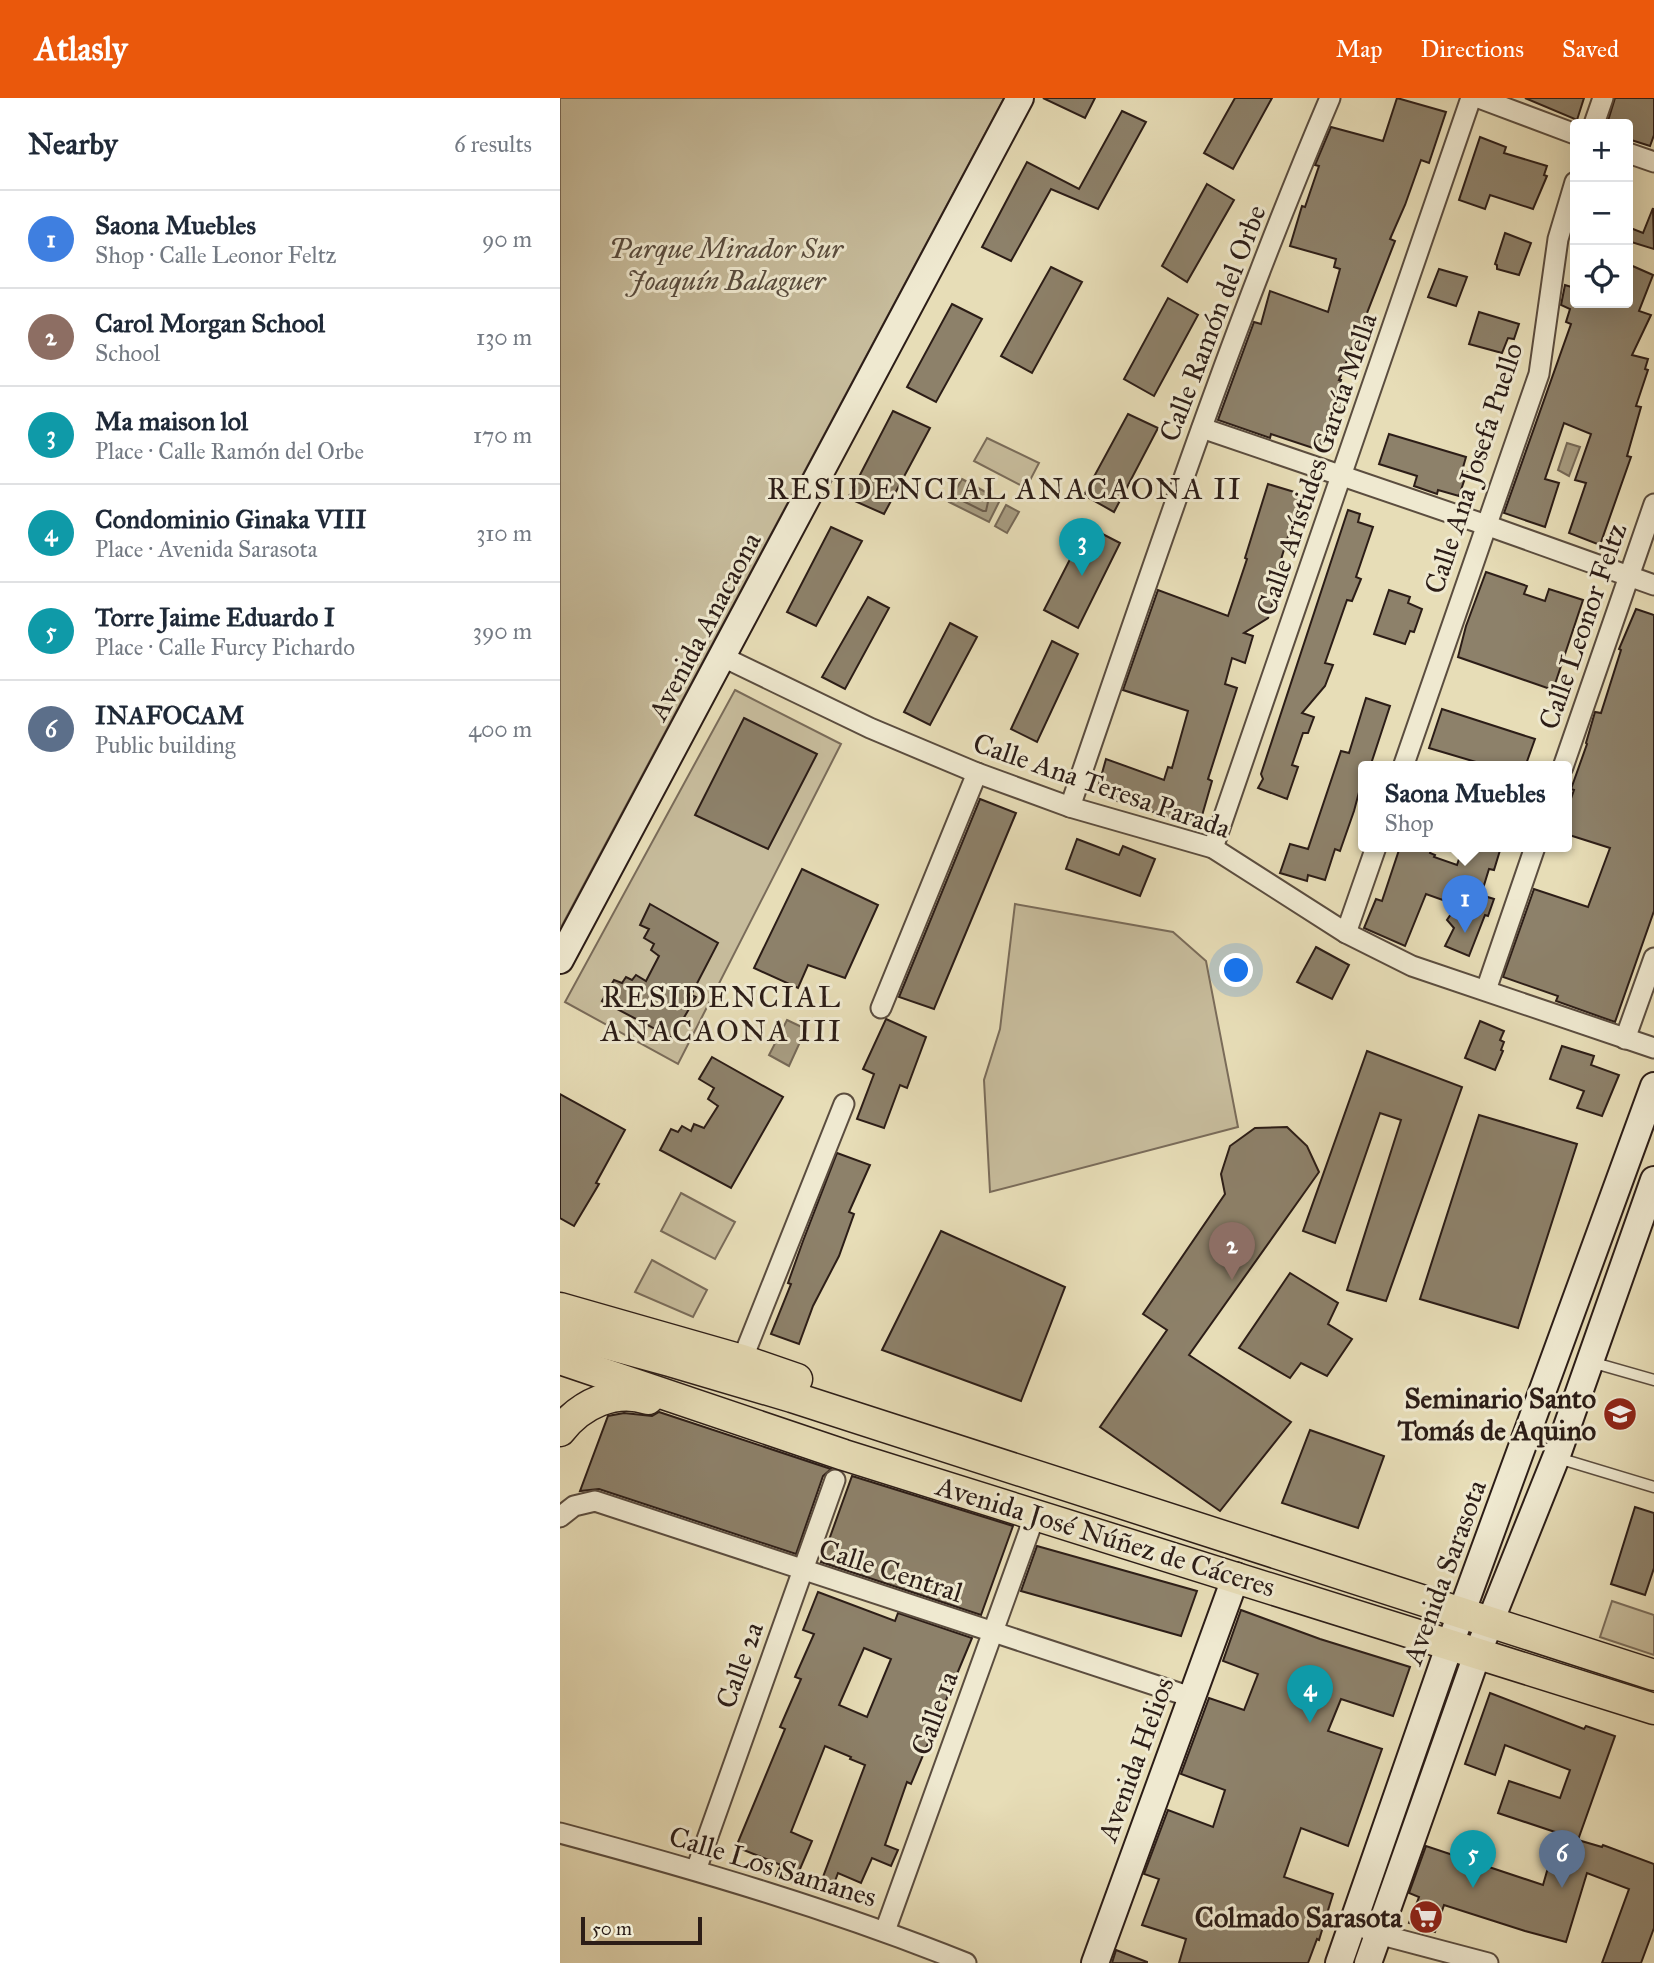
<!DOCTYPE html>
<html lang="en">
<head>
<meta charset="utf-8">
<style>
  :root { --surface:#fff; --page:#f2f2f3; --text:#1f2937; --muted:#747a83; --line:#e0e1e3; --accent:#ea580c }
  body { margin:0; font-family:"IM FELL Great Primer",serif; background:var(--page); color:var(--text) }
  .controls { position:absolute; right:21px; top:21px; display:grid; overflow:hidden; border-radius:7px; box-shadow:0 7px 28px #0002 }
  .controls button { width:63px; height:63px; display:grid; place-items:center; padding:0; border:0; border-bottom:2px solid var(--line); background:var(--surface); color:var(--text); font:35px sans-serif }
  .scale { position:absolute; left:21px; bottom:18px; width:121px; box-sizing:border-box; padding-left:7px; border:4px solid #2c1d17; border-top:0; font-size:19px; line-height:24px; white-space:nowrap; color:#2c1d17; -webkit-text-stroke:5px #efe9d0; paint-order:stroke }
  .you { position:absolute; left:677px; top:873px; width:24px; height:24px; margin:-18px; border:5px solid #fff; border-radius:50%; background:#1a73e8; box-shadow:0 0 0 10px #1a73e833 }
  .badge { display:grid; place-items:center; width:46px; height:46px; border-radius:50%; background:var(--accent); color:#fff; font-size:23px; font-weight:700 }
  .pin { position:absolute; translate:-50% -58px; filter:drop-shadow(0 2px 4px #0008) }
  .pin::after { content:''; position:absolute; top:37px; width:24px; height:21px; background:inherit; clip-path:polygon(0 0,100% 0,50% 100%) }
  .popup { position:absolute; left:798px; top:663px; width:214px; height:91px; box-sizing:border-box; display:grid; place-content:center; border-radius:7px; background:var(--surface); filter:drop-shadow(0 2px 5px #0005); font-size:23px; white-space:nowrap; color:var(--muted) }
  .popup b { font-size:26px; color:var(--text) }
  .popup::after { content:''; position:absolute; left:50%; top:100%; margin-left:-14px; border:14px solid transparent; border-top-color:var(--surface) }
  .list { margin:0; padding:0; list-style:none }
  h2 { display:flex; justify-content:space-between; align-items:center; height:91px; margin:0; padding:0 28px; font-size:30px }
  h2 small { font-size:23px; font-weight:400; color:var(--muted) }
  .list li { display:grid; grid-template-columns:46px 1fr auto; gap:21px; align-items:center; box-sizing:border-box; height:98px; padding:0 28px; border-top:2px solid var(--line) }
  .list b { display:block; font-size:26px; white-space:nowrap }
  .list p { margin:0; font-size:23px; white-space:nowrap; color:var(--muted) }
  .list em { font-size:23px; font-style:normal; color:var(--muted) }
  .icon { flex:none; width:38px; height:38px; fill:none; stroke:currentColor; stroke-width:2; stroke-linecap:round; stroke-linejoin:round }
  .map { position:relative; flex:none; width:1094px; height:1865px; overflow:hidden }
  header { display:flex; align-items:center; gap:42px; box-sizing:border-box; height:98px; padding:0 35px; background:var(--accent); color:#fff }
  header strong { font-size:33px }
  nav { display:flex; gap:38px; margin-inline-start:auto; font-size:24px }
  main { display:flex }
  aside { flex:1; background:var(--surface) }
  .map>svg:first-child { display:block }
  .green { fill:#c7bc9c; stroke:#7a6c5a; stroke-width:2 }
  .water { fill:#a79c81; stroke:#766957; stroke-width:2 }
  .lines { fill:none; stroke-linecap:round; stroke-linejoin:round }
  .shore { stroke:#6a5c4c; stroke-width:2 }
  .building { fill:#8d816a; stroke:#2c1d17; stroke-width:2; fill-rule:evenodd }
  .lane-casing { stroke:#5b4d3f; stroke-width:13 }
  .street-casing { stroke:#5b4d3f; stroke-width:23 }
  .secondary-casing { stroke:#2c1d17; stroke-width:30 }
  .primary-casing { stroke:#2c1d17; stroke-width:33 }
  .lane { stroke:#efe9d0; stroke-width:10 }
  .street { stroke:#efe9d0; stroke-width:19 }
  .secondary { stroke:#efe9d0; stroke-width:26 }
  .primary { stroke:#e7ddb7; stroke-width:30 }
  .labels { text-anchor:middle; stroke-width:6; stroke-linejoin:round; paint-order:stroke }
  .park-label { font-size:28px; font-style:italic; fill:#5a4d3f; stroke:#efe9d0 }
  .street-label { font-size:28px; fill:#2c1d17; stroke:#efe9d0 }
  .poi-label { font-size:28px; font-weight:bold; fill:#2c1d17; stroke:#efe9d0; text-anchor:end }
  .neighbourhood-label { font-size:30px; letter-spacing:2px; fill:#2c1d17; stroke:#efe9d0 }
</style>
</head>
<body>
<header>
<strong>Atlasly</strong>
<nav><a>Map</a><a>Directions</a><a>Saved</a></nav>
</header>
<main>
<aside>
<h2>Nearby<small>6 results</small></h2>
<ul class="list">
<li><span class="badge" style="background:#3f7fe0">1</span><div><b>Saona Muebles</b><p>Shop · Calle Leonor Feltz</p></div><em>90 m</em></li>
<li><span class="badge" style="background:#8d6e63">2</span><div><b>Carol Morgan School</b><p>School</p></div><em>130 m</em></li>
<li><span class="badge" style="background:#0f9aa8">3</span><div><b>Ma maison lol</b><p>Place · Calle Ramón del Orbe</p></div><em>170 m</em></li>
<li><span class="badge" style="background:#0f9aa8">4</span><div><b>Condominio Ginaka VIII</b><p>Place · Avenida Sarasota</p></div><em>310 m</em></li>
<li><span class="badge" style="background:#0f9aa8">5</span><div><b>Torre Jaime Eduardo I</b><p>Place · Calle Furcy Pichardo</p></div><em>390 m</em></li>
<li><span class="badge" style="background:#5c6f8a">6</span><div><b>INAFOCAM</b><p>Public building</p></div><em>400 m</em></li>
</ul>
</aside>
<div class="map">
<svg width="1094" height="1865" viewBox="0 0 1094 1865">
  <rect width="100%" height="100%" fill="#e7ddb7"/>
  <filter id="stains"><feTurbulence type="fractalNoise" baseFrequency=".00286" numOctaves="4"/><feColorMatrix values="0 0 0 0 .2 0 0 0 0 .09 0 0 0 0 .02 0 0 0 .5 -.17"/></filter>
  <radialGradient id="worn" r=".72"><stop offset=".6" stop-color="#630" stop-opacity="0"/><stop offset="1" stop-color="#630" stop-opacity=".3"/></radialGradient>
  <g class="green">
    <path d="M 0,0 L 444,0 L 0,831 Z"/>
    <path d="M 427,340 L 479,365 L 466,390 L 414,363 Z"/>
    <path d="M 175,592 L 281,646 L 118,966 L 5,904 Z"/>
    <path d="M 455,806 L 613,834 L 646,863 L 678,1029 L 430,1094 L 424,982 L 440,931 Z"/>
    <path d="M 121,1095 L 175,1124 L 155,1161 L 101,1133 Z"/>
    <path d="M 92,1162 L 147,1192 L 133,1219 L 75,1194 Z"/>
    <path d="M 1052,1503 L 1094,1517 L 1094,1557 L 1040,1539 Z"/>
  </g>
  <g class="water">
    <path d="M 1007,345 L 1020,349 L 1009,378 L 998,372 Z"/>
    <path d="M 402,381 L 440,402 L 429,424 L 389,404 Z"/>
    <path d="M 446,407 L 459,414 L 447,435 L 435,428 Z"/>
    <path d="M 227,922 L 246,931 L 229,968 L 209,957 Z"/>
  </g>
  <g class="lines">
    <path class="shore" d="M 407,392 L 428,404 L 426,413 L 423,413 L 401,402 L 403,394 Z"/>
  </g>
  <g class="building">
    <path d="M 483,0 L 535,0 L 525,20 Z"/>
    <path d="M 675,0 L 712,0 L 673,71 L 644,55 Z"/>
    <path d="M 837,0 L 886,14 L 869,65 L 861,62 L 845,107 L 830,141 L 835,143 L 802,228 L 808,230 L 799,253 L 792,250 L 779,282 L 781,282 L 776,299 L 786,301 L 782,316 L 773,313 L 759,352 L 711,336 L 710,340 L 658,322 L 694,224 L 701,226 L 710,193 L 768,214 L 780,171 L 774,169 L 776,161 L 730,148 L 742,108 L 745,109 L 759,68 L 755,67 L 771,29 L 823,43 Z"/>
    <path d="M 965,0 L 1024,0 L 1017,22 Z"/>
    <path d="M 1055,0 L 1094,0 L 1094,37 L 1090,48 L 1068,41 L 1068,26 L 1047,26 Z"/>
    <path d="M 562,13 L 586,24 L 538,111 L 491,91 L 451,163 L 422,149 L 467,64 L 519,91 Z"/>
    <path d="M 920,39 L 946,49 L 944,55 L 987,68 L 984,77 L 987,78 L 973,111 L 930,97 L 925,111 L 899,102 Z"/>
    <path d="M 647,86 L 674,102 L 627,184 L 602,168 Z"/>
    <path d="M 1093,110 L 1094,151 L 1068,143 L 1068,129 L 1083,135 Z"/>
    <path d="M 945,135 L 971,145 L 959,177 L 937,171 L 937,167 L 935,166 Z"/>
    <path d="M 1068,166 L 1093,177 L 1079,213 L 1091,217 L 1072,257 L 1088,261 L 1085,271 L 1088,272 L 1076,308 L 1081,309 L 1067,358 L 1071,359 L 1040,447 L 1009,435 L 1026,385 L 1015,382 L 1031,336 L 1004,325 L 985,381 L 999,385 L 985,429 L 944,415 L 1011,226 L 1006,224 L 1010,211 L 1001,207 L 1005,187 L 1015,190 L 1015,205 L 1068,205 Z"/>
    <path d="M 491,169 L 522,184 L 472,275 L 441,258 Z"/>
    <path d="M 879,171 L 907,179 L 896,208 L 868,199 Z"/>
    <path d="M 608,200 L 638,217 L 594,298 L 564,281 Z"/>
    <path d="M 392,206 L 422,221 L 376,304 L 347,289 Z"/>
    <path d="M 919,214 L 959,226 L 954,241 L 948,240 L 942,255 L 909,246 Z"/>
    <path d="M 333,313 L 370,330 L 324,416 L 288,400 Z"/>
    <path d="M 568,316 L 598,330 L 554,414 L 524,397 Z"/>
    <path d="M 829,336 L 906,359 L 902,373 L 907,374 L 899,398 L 878,392 L 877,396 L 854,388 L 857,378 L 819,366 Z"/>
    <path d="M 708,386 L 741,396 L 719,468 L 723,470 L 708,520 L 684,535 L 693,538 L 685,565 L 672,560 L 665,586 L 677,590 L 648,681 L 652,683 L 639,728 L 557,703 L 559,699 L 537,693 L 546,661 L 604,682 L 608,669 L 612,670 L 628,613 L 563,592 L 598,492 L 668,518 L 687,461 L 685,460 Z"/>
    <path d="M 788,412 L 800,416 L 798,424 L 813,429 L 796,479 L 801,481 L 792,503 L 787,502 L 765,565 L 773,567 L 765,588 L 742,615 L 754,619 L 748,635 L 743,635 L 732,667 L 738,669 L 727,701 L 698,690 L 703,681 L 701,676 Z"/>
    <path d="M 527,428 L 560,445 L 518,530 L 484,512 Z"/>
    <path d="M 271,429 L 302,443 L 256,528 L 227,514 Z"/>
    <path d="M 926,474 L 967,488 L 964,496 L 985,503 L 989,491 L 1023,502 L 993,592 L 898,559 L 906,528 Z"/>
    <path d="M 829,492 L 850,499 L 848,505 L 862,511 L 854,534 L 850,533 L 845,546 L 814,536 Z"/>
    <path d="M 308,499 L 329,510 L 285,591 L 262,579 Z"/>
    <path d="M 1076,511 L 1094,517 L 1094,813 L 1055,924 L 996,903 L 998,898 L 943,879 L 974,791 L 1028,809 L 1050,750 L 1006,736 L 1006,715 L 1014,692 L 1011,691 L 1027,646 L 1026,645 L 1035,614 L 1041,615 L 1061,552 L 1059,551 Z"/>
    <path d="M 390,525 L 417,539 L 370,627 L 344,614 Z"/>
    <path d="M 492,543 L 518,556 L 477,644 L 451,631 Z"/>
    <path d="M 806,600 L 830,608 L 810,669 L 803,669 L 803,679 L 794,713 L 780,753 L 775,751 L 765,782 L 748,777 L 747,783 L 720,775 L 730,746 L 748,751 L 781,653 L 789,655 Z"/>
    <path d="M 882,611 L 975,641 L 965,669 L 925,669 L 926,667 L 869,650 Z"/>
    <path d="M 184,620 L 257,656 L 208,751 L 135,717 Z"/>
    <path d="M 420,701 L 456,715 L 374,911 L 339,899 Z"/>
    <path d="M 517,741 L 559,757 L 563,748 L 595,761 L 580,798 L 506,771 Z"/>
    <path d="M 840,749 L 872,749 L 870,755 L 875,757 L 874,759 L 897,767 L 903,749 L 941,749 L 934,772 L 929,771 L 921,797 L 934,801 L 928,818 L 925,817 L 909,858 L 885,848 L 894,830 L 887,822 L 897,807 L 866,796 L 845,848 L 804,830 L 816,801 L 822,803 Z"/>
    <path d="M 242,771 L 318,807 L 285,880 L 248,867 L 238,890 L 194,870 Z"/>
    <path d="M 90,806 L 158,845 L 131,897 L 136,899 L 112,940 L 42,903 L 54,882 L 62,885 L 66,879 L 72,882 L 76,877 L 86,883 L 99,858 L 91,852 L 94,846 L 84,840 L 89,831 L 80,827 Z"/>
    <path d="M 756,849 L 789,867 L 772,901 L 737,884 Z"/>
    <path d="M 326,921 L 366,939 L 347,990 L 340,987 L 324,1030 L 297,1021 L 314,976 L 303,971 Z"/>
    <path d="M 920,923 L 944,933 L 940,942 L 944,944 L 941,952 L 943,953 L 935,972 L 905,960 Z"/>
    <path d="M 1002,948 L 1034,958 L 1031,967 L 1059,977 L 1042,1018 L 1017,1010 L 1024,993 L 990,981 Z"/>
    <path d="M 807,953 L 902,989 L 826,1203 L 787,1192 L 841,1022 L 820,1015 L 775,1145 L 743,1133 Z"/>
    <path d="M 152,959 L 223,999 L 171,1090 L 100,1052 L 111,1031 L 118,1034 L 122,1028 L 131,1033 L 134,1026 L 144,1030 L 158,1008 L 148,1001 L 154,990 L 139,981 Z"/>
    <path d="M 0,996 L 65,1032 L 36,1085 L 39,1086 L 14,1128 L 0,1120 Z"/>
    <path d="M 919,1017 L 1017,1046 L 958,1230 L 860,1201 Z"/>
    <path d="M 727,1029 L 747,1048 L 759,1074 L 629,1257 L 731,1324 L 660,1413 L 540,1329 L 607,1232 L 583,1216 L 665,1096 L 661,1076 L 670,1048 L 695,1030 Z"/>
    <path d="M 277,1055 L 310,1067 L 289,1114 L 294,1116 L 279,1158 L 253,1208 L 239,1246 L 211,1236 L 231,1186 L 228,1185 L 243,1143 Z"/>
    <path d="M 381,1133 L 505,1189 L 461,1303 L 322,1252 Z"/>
    <path d="M 730,1175 L 778,1205 L 768,1226 L 792,1241 L 767,1278 L 741,1265 L 730,1280 L 679,1250 Z"/>
    <path d="M 99,1314 L 271,1371 L 263,1378 L 236,1456 L 39,1391 L 20,1393 L 48,1318 L 64,1315 L 92,1318 Z"/>
    <path d="M 750,1332 L 824,1358 L 798,1430 L 722,1405 Z"/>
    <path d="M 292,1378 L 453,1428 L 421,1517 L 261,1464 Z"/>
    <path d="M 1075,1409 L 1094,1415 L 1094,1470 L 1085,1497 L 1051,1486 Z"/>
    <path d="M 477,1448 L 637,1493 L 621,1538 L 461,1493 Z"/>
    <path d="M 258,1494 L 335,1523 L 338,1515 L 412,1540 L 351,1686 L 347,1684 L 325,1747 L 338,1752 L 331,1768 L 312,1760 L 301,1785 L 278,1775 L 272,1791 L 260,1787 L 305,1667 L 290,1661 L 291,1659 L 265,1648 L 231,1734 L 252,1743 L 234,1785 L 216,1778 L 221,1767 L 176,1749 L 225,1631 L 220,1629 L 241,1581 L 235,1579 L 254,1536 L 243,1532 ZM 304,1550 L 331,1561 L 307,1619 L 279,1607 Z"/>
    <path d="M 681,1512 L 760,1541 L 850,1569 L 833,1618 L 781,1601 L 768,1633 L 822,1651 L 788,1748 L 741,1730 L 724,1779 L 773,1796 L 759,1842 L 757,1841 L 748,1865 L 619,1865 L 626,1841 L 582,1827 L 599,1781 L 584,1776 L 608,1712 L 653,1729 L 665,1692 L 621,1676 L 649,1600 L 684,1612 L 698,1576 L 663,1563 Z"/>
    <path d="M 930,1595 L 1024,1631 L 1026,1628 L 1055,1638 L 1018,1742 L 1042,1749 L 1043,1747 L 1094,1766 L 1094,1830 L 1081,1865 L 1042,1865 L 1069,1791 L 1027,1775 L 1006,1844 L 965,1833 L 884,1807 L 875,1834 L 849,1825 L 859,1799 L 849,1795 L 866,1748 L 983,1787 L 998,1735 L 938,1715 L 949,1683 L 1000,1700 L 1010,1672 L 945,1647 L 935,1677 L 905,1666 Z"/>
    <path d="M 556,1852 L 587,1864 L 587,1865 L 552,1865 Z"/>
  </g>
  <g class="lines">
    <g class="lane-casing">
      <g id="lane">
        <path d="M 1031,1264 L 1094,1282"/>
        <path d="M 997,1357 L 1008,1363 L 1094,1389"/>
      </g>
    </g>
    <g class="street-casing">
      <g id="street">
        <path d="M 919,0 L 1015,36"/>
        <path d="M 1034,26 L 1043,0"/>
        <path d="M 1068,55 L 1094,64"/>
        <path d="M 642,330 L 926,427 L 1094,487"/>
        <path d="M 163,559 L 310,630 L 417,675 L 510,709 L 653,750 L 786,835 L 852,868 L 1094,950"/>
        <path d="M 843,669 L 979,276 L 998,141 L 1015,84"/>
        <path d="M 1003,669 L 1094,406"/>
        <path d="M 510,709 C 592,471 671,232 770,0"/>
        <path d="M 653,750 L 911,0"/>
        <path d="M 786,835 L 816,749"/>
        <path d="M 926,892 L 975,749"/>
        <path d="M 321,910 L 417,675"/>
        <path d="M 1065,941 L 1094,860"/>
        <path d="M 182,1262 L 284,1006"/>
        <path d="M 0,1419 L 14,1408 L 35,1403 L 631,1599"/>
        <path d="M 0,1735 C 138,1772 274,1812 406,1865"/>
        <path d="M 136,1772 L 275,1382"/>
        <path d="M 793,1825 L 818,1836 L 928,1865"/>
        <path d="M 325,1833 L 475,1417"/>
      </g>
    </g>
    <g class="secondary-casing">
      <g id="secondary">
        <path d="M 0,862 L 460,0"/>
        <path d="M 535,1865 L 676,1478"/>
        <path d="M 779,1865 L 890,1546 L 1094,988"/>
        <path d="M 808,1865 L 918,1554 L 997,1357 L 1094,1082"/>
      </g>
    </g>
    <g class="primary-casing">
      <g id="primary">
        <path d="M 0,1210 L 182,1262 L 237,1281"/>
        <path d="M 0,1233 L 110,1263 L 232,1299 L 1094,1577"/>
        <path d="M 0,1261 L 284,1357 L 1094,1611"/>
        <path d="M 0,1333 C 21,1306 55,1290 88,1301"/>
      </g>
    </g>
    <use href="#lane" class="lane"/>
    <use href="#street" class="street"/>
    <use href="#secondary" class="secondary"/>
    <use href="#primary" class="primary"/>
  </g>
  <defs>
    <g id="university-disc" transform="scale(1.75)"><circle r="9.5" fill="#8f2418" stroke="#efe9d0"/><path d="M0-5L7-2L0 1L-7-2ZM-4 1L0 2.5L4 1V4Q0 6-4 4Z" fill="#fff"/></g>
    <g id="supermarket-disc" transform="scale(1.75)"><circle r="9.5" fill="#8f2418" stroke="#efe9d0"/><path d="M-6-5.5h2.5l.6 2H6L4.5 2H-2.5L-4.4-4H-6ZM-1.5 3.2a1.3 1.3 0 1 0 .1 0ZM3 3.2a1.3 1.3 0 1 0 .1 0Z" fill="#fff"/></g>
  </defs>
  <g fill-rule="evenodd">
    <use href="#university-disc" x="1060" y="1316"/>
    <use href="#supermarket-disc" x="866" y="1819"/>
  </g>
  <g class="labels">
    <g class="park-label">
      <text x="166" y="160">Parque Mirador Sur<tspan x="166" dy="32">Joaquín Balaguer</tspan></text>
    </g>
    <g class="street-label">
      <text transform="translate(652 225) rotate(-69)" y="10">Calle Ramón del Orbe</text>
      <text transform="translate(756 366) rotate(-71)" y="10">Calle Arístides García Mella</text>
      <text transform="translate(913 370) rotate(-72)" y="10">Calle Ana Josefa Puello</text>
      <text transform="translate(144 528) rotate(-62)" y="10">Avenida Anacaona</text>
      <text transform="translate(1022 528) rotate(-71)" y="10">Calle Leonor Feltz</text>
      <text transform="translate(542 687) rotate(19)" y="10">Calle Ana Teresa Parada</text>
      <text transform="translate(546 1438) rotate(17)" y="10">Avenida José Núñez de Cáceres</text>
      <text transform="translate(331 1472) rotate(18)" y="10">Calle Central</text>
      <text transform="translate(884 1474) rotate(-70)" y="10">Avenida Sarasota</text>
      <text transform="translate(179 1567) rotate(-70)" y="10">Calle 2a</text>
      <text transform="translate(374 1615) rotate(-70)" y="10">Calle 1a</text>
      <text transform="translate(575 1661) rotate(-70)" y="10">Avenida Helios</text>
      <text transform="translate(213 1768) rotate(17)" y="10">Calle Los Samanes</text>
    </g>
    <g class="poi-label">
      <text x="1036" y="1310">Seminario Santo<tspan x="1036" dy="32">Tomás de Aquino</tspan></text>
      <text x="842" y="1829">Colmado Sarasota</text>
    </g>
    <g class="neighbourhood-label">
      <text x="445" y="401">RESIDENCIAL ANACAONA II</text>
      <text x="162" y="909">RESIDENCIAL<tspan x="162" dy="34">ANACAONA III</tspan></text>
    </g>
  </g>
  <rect width="100%" height="100%" filter="url(#stains)"/>
  <rect width="100%" height="100%" fill="url(#worn)"/>
</svg>
<div class="controls">
<button>+</button>
<button>−</button>
<button><svg class="icon" aria-label="locate" viewBox="0 0 24 24"><circle cx="12" cy="12" r="6"/><path d="M12 2v4M12 18v4M2 12h4M18 12h4"/></svg></button>
</div>
<div class="scale">50 m</div>
<div class="you"></div>
<div class="pin badge" style="left:905px;top:835px;background:#3f7fe0">1</div>
<div class="popup"><b>Saona Muebles</b>Shop</div>
<div class="pin badge" style="left:672px;top:1182px;background:#8d6e63">2</div>
<div class="pin badge" style="left:522px;top:478px;background:#0f9aa8">3</div>
<div class="pin badge" style="left:750px;top:1625px;background:#0f9aa8">4</div>
<div class="pin badge" style="left:913px;top:1790px;background:#0f9aa8">5</div>
<div class="pin badge" style="left:1002px;top:1790px;background:#5c6f8a">6</div>
</div>
</main>
</body>
</html>
